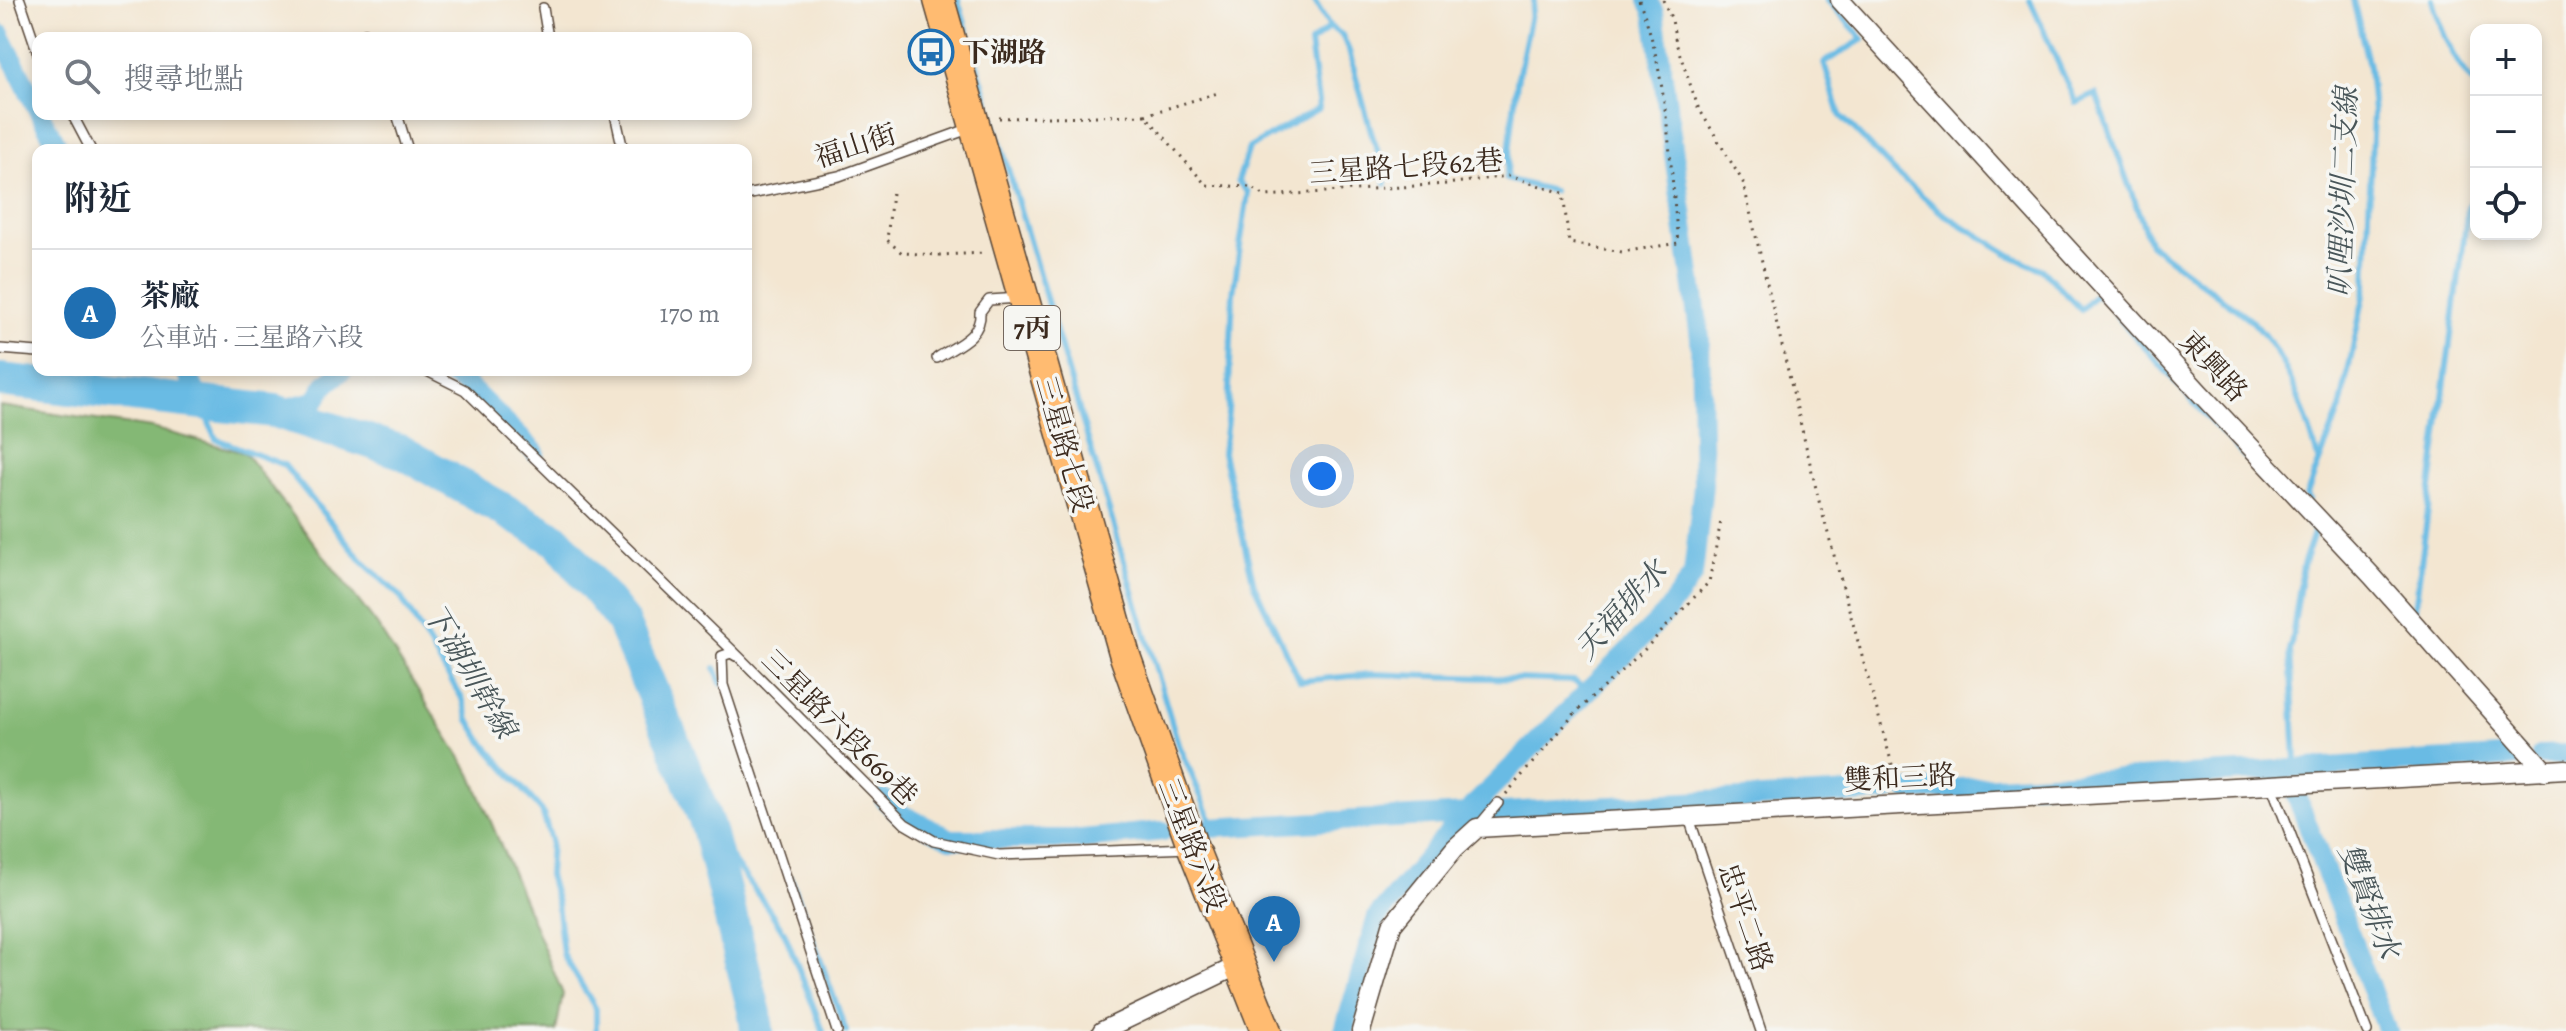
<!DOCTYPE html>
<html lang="zh-TW">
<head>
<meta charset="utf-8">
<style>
  :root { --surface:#fff; --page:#f2f2f3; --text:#1f2937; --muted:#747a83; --line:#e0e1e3; --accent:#1f6fb2 }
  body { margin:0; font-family:Alegreya,"Noto Serif TC",serif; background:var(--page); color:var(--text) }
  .controls { position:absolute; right:24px; top:24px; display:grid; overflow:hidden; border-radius:16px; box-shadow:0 4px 12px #0003 }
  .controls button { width:72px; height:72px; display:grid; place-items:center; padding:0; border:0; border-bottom:2px solid var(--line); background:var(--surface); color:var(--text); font:40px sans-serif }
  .you { position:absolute; left:1322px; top:476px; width:28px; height:28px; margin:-20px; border:6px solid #fff; border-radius:50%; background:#1a73e8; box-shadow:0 0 0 12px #1a73e833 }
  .badge { display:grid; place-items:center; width:52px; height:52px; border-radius:50%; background:var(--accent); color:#fff; font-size:26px; font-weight:700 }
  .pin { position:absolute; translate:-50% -66px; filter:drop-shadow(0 2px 4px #0008) }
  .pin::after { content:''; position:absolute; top:42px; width:28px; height:24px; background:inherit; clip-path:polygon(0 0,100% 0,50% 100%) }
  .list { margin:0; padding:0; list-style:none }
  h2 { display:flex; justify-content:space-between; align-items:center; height:104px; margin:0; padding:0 32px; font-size:34px }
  h2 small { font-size:26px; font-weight:400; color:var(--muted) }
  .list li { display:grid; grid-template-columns:52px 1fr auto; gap:24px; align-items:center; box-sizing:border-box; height:128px; padding:0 32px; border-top:2px solid var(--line) }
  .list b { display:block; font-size:30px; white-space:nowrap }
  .list p { margin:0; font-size:26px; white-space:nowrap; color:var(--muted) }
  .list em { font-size:26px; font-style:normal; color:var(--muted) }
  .icon { flex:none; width:44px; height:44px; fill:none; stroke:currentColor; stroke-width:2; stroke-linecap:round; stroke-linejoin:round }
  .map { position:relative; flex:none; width:2566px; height:1031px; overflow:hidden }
  .search { position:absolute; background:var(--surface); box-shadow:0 4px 12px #0003; left:32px; top:32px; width:720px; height:88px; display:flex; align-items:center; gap:20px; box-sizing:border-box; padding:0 28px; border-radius:16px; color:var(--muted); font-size:30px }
  .panel { position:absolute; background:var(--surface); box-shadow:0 4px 12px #0003; left:32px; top:144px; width:720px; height:232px; border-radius:16px }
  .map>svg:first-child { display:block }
  .forest { fill:#84b874; stroke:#607149; stroke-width:2 }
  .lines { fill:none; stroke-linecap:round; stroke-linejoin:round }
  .stream { stroke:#69bbe4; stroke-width:6 }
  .canal { stroke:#69bbe4; stroke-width:20 }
  .river { stroke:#69bbe4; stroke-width:34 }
  .service-casing { stroke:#574639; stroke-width:12 }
  .minor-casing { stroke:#574639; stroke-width:21 }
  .primary-casing { stroke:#574639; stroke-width:33 }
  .path { stroke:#574639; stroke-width:3; stroke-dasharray:2 6; stroke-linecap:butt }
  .service { stroke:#fff; stroke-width:9 }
  .minor { stroke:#fff; stroke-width:18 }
  .primary { stroke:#ffbb71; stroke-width:30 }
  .labels { text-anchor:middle; stroke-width:7; stroke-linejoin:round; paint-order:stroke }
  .shield { fill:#f6f6f2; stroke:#73675e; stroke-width:2 }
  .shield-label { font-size:26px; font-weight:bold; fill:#3b2a1e }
  .poi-label { font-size:28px; font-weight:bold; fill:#3b2a1e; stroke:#f6f6f2; text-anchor:start }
  .street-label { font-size:28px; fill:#3b2a1e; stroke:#f6f6f2 }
  .water-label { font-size:30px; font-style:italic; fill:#495659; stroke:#f6f6f2 }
</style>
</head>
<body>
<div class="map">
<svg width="2566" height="1031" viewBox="0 0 2566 1031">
  <rect width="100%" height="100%" fill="#f6f6f2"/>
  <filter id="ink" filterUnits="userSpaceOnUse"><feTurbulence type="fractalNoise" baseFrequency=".0125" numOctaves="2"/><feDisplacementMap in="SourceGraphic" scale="16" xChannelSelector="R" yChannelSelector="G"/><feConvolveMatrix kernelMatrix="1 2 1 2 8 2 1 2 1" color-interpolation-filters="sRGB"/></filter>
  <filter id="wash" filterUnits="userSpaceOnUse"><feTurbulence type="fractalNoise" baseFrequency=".006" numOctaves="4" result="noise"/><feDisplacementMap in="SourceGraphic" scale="32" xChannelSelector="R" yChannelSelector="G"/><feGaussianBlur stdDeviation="1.8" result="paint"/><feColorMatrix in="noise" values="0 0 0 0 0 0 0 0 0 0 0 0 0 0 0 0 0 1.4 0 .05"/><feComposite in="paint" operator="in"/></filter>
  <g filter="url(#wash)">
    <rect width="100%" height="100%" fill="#f3e6d1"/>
    <path class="forest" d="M 0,406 L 152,428 L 245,453 L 377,625 L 471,774 L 563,994 L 556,1031 L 0,1031 Z"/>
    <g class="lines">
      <g class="stream">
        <path d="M 958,0 L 1177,740 L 1214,827"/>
        <path d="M 1314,0 L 1330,27 L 1310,43 L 1319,108 L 1249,148 L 1238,181 L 1248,193 L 1233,294 L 1228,412 L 1223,453 L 1254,585 L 1300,681 L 1372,674 L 1574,681 L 1587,691"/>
        <path d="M 1534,0 L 1517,82 L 1506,179 L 1553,191"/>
        <path d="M 1827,0 L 1863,39 L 1824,63 L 1840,115 L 1898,175 L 1942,213 L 2014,257 L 2043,270 L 2081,310 L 2097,293 L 2100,297"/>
        <path d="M 2030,0 L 2076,103 L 2096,94 L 2150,244 L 2252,321 C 2288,359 2304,409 2318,458"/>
        <path d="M 2432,0 C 2440,29 2455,64 2476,86"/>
        <path d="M 1330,27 L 1342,35 L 1349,51 L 1372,135 L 1383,166 L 1386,184"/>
        <path d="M 2115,314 L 2205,415 L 2315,530 L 2303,565 L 2290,651 L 2296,761"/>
        <path d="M 200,401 L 216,439 L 284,465 L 363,562 L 400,596 L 463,700 L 469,720 L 485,745 L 542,811 L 551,840 L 549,875 L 557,903 L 563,954 L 596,1009 L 596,1031"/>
        <path d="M 2309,500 L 2306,496 L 2340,409 L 2366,286 L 2373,113 L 2369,66 L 2353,0"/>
        <path d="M 2414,616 L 2468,207 L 2476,194"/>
        <path d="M 715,668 L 721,683"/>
        <path d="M 708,827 L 768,908 L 785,934 L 823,1031"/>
        <path d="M 791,878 L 846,1031"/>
      </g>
      <g class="canal">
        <path d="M 0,34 L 38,110"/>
        <path d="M 40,114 L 60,150"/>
        <path d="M 186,370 L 200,401"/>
        <path d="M 443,370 L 468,386 L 535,452"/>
        <path d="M 275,411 L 315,401 L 325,385 L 343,370"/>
        <path d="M 2541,755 L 2566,754"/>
        <path d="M 1908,791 L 2518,756"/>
        <path d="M 2295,792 L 2387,1031"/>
        <path d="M 884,799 L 899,813 L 951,839 L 1082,839 L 1163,831"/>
        <path d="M 1210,828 L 1888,791"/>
        <path d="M 1344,1031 L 1377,917 L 1464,815 L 1665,614 L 1693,575 L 1703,485 L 1700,338 L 1654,13 L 1648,0"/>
      </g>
      <path class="river" d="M 0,380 L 275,411 L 402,452 L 558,541 L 622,621 L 692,786 L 708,827 L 755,1014 L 757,1031"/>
    </g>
  </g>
  <g filter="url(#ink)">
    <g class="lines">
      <g class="service-casing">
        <g id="service">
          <path d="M 20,0 L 38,53"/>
          <path d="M 543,8 L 548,38"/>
          <path d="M 365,33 L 367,38"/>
          <path d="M 72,114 L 91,150"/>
          <path d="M 397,114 L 408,150"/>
          <path d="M 615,114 L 623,150"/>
          <path d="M 746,195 L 839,176 L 971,128"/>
          <path d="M 0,349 L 38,352"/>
          <path d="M 937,358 C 955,346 982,337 980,312 L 989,300 L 1020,298"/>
          <path d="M 425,370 L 465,390 L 739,657 L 905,824 L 934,841 L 999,855 L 1190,848"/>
          <path d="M 736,656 L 731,653 L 722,656 L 723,685 L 837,1031"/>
          <path d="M 2271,784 L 2367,1031"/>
          <path d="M 1689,818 L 1761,1031"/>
          <path d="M 1477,828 L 1498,803"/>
        </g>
      </g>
      <g class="minor-casing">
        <g id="minor">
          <path d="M 1840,0 L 2199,392 L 2372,576 L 2545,771"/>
          <path d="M 1102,1031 L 1239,965"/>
          <path d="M 1361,1031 L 1392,925 L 1455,848 L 1477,828 L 2566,769"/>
        </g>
      </g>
      <g class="primary-casing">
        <path id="primary" d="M 939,0 L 1125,656 L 1193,848 L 1266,1031"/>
      </g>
      <g class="path">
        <path d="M 1663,0 L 1672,20 L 1676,43 L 1698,107 L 1743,182 L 1819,501 L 1898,786"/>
        <path d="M 1145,115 L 1221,92"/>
        <path d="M 999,118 L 1145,115 L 1206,185 L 1251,187 L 1265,196 L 1446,184 L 1508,176 L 1563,193 L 1569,243 L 1622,252 L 1678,243 C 1670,165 1668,73 1639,0"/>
        <path d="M 892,193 L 887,240 L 902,253 L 939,255 L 986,253"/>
        <path d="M 1506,794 L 1576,712 L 1643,651 L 1709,582 L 1721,521"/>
      </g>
      <use href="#service" class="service"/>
      <use href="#minor" class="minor"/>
      <use href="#primary" class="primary"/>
    </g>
  </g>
  <defs>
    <g id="bus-ring" transform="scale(2.3)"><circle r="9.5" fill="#f6f6f2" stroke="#1f6fb2" stroke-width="1.5"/><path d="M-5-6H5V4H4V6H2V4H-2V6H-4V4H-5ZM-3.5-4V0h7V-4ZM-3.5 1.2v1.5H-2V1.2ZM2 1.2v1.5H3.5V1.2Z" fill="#1f6fb2"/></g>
  </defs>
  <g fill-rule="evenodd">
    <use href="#bus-ring" x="931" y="52"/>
  </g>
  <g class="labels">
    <rect class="shield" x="1004" y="306" width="56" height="44" rx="6"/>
    <g class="shield-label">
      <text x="1032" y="337">7丙</text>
    </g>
    <g class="poi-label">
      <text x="962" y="62">下湖路</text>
    </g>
    <g class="street-label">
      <text transform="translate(855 145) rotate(-18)" y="10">福山街</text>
      <text transform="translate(1406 166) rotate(-4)" y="10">三星路七段62巷</text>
      <text transform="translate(2214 366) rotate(47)" y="10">東興路</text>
      <text transform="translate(1065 444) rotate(74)" y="10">三星路七段</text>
      <text transform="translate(840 727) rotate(45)" y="10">三星路六段669巷</text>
      <text transform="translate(1900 777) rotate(-3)" y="10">雙和三路</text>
      <text transform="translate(1193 845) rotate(69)" y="10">三星路六段</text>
      <text transform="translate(1746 917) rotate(71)" y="10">忠平二路</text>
    </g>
    <g class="water-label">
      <text transform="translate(2343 192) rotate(-88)" y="10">叭哩沙圳二支線</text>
      <text transform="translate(1621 610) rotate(-48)" y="10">天福排水</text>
      <text transform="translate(470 671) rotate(59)" y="10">下湖圳幹線</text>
      <text transform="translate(2369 901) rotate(69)" y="10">雙賢排水</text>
    </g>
  </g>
</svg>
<div class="controls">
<button>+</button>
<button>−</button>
<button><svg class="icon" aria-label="locate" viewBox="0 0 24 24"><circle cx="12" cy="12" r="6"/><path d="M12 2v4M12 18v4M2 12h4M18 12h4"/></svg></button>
</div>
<div class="you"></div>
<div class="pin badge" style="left:1274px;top:962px">A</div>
<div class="search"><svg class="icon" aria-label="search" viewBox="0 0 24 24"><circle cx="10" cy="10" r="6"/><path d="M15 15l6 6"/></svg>搜尋地點</div>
<section class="panel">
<h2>附近<small></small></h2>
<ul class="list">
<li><span class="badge">A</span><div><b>茶廠</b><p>公車站 · 三星路六段</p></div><em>170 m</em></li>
</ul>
</section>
</div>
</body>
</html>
